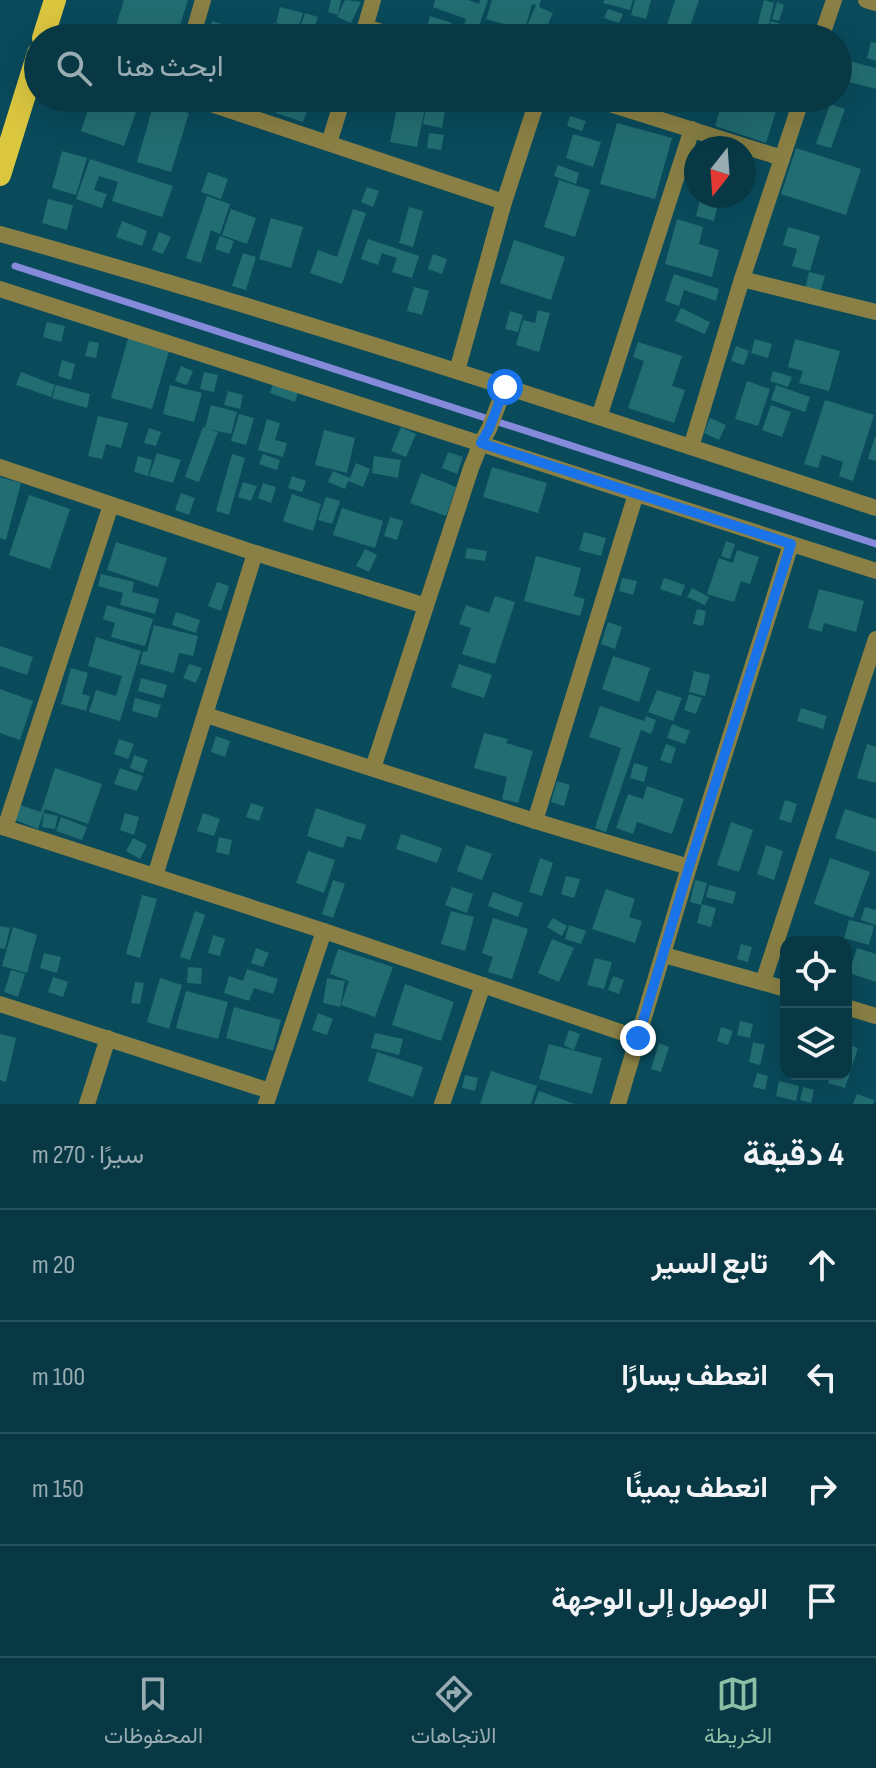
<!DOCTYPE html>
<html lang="ar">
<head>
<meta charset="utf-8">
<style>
  :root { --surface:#073844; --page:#15434f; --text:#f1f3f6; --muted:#98acb2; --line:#28525d; --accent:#8abfa5 }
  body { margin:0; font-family:"Sofia Sans Condensed",Vazirmatn,sans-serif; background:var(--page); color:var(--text); direction:rtl }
  .controls { position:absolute; right:24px; bottom:24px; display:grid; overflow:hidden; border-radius:16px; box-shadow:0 8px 32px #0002 }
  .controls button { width:72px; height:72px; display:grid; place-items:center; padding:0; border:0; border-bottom:2px solid var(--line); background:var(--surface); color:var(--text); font:40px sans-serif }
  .compass { position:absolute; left:684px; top:136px; width:72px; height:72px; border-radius:50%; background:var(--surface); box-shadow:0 8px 32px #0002; rotate:197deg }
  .stop { position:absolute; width:24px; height:24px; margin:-18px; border:6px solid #1a73e8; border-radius:50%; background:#fff }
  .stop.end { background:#1a73e8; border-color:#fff; box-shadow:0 2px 8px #0008 }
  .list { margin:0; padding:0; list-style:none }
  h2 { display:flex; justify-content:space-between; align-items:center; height:104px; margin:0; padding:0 32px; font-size:34px }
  h2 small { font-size:26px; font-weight:400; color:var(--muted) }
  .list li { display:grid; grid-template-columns:52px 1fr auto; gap:24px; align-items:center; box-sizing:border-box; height:112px; padding:0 32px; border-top:2px solid var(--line) }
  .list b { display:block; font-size:30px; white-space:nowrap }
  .list em { font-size:26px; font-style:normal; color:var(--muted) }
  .icon { flex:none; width:44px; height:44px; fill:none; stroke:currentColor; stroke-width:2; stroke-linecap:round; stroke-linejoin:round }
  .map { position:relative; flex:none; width:876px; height:1104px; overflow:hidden; direction:ltr }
  .search { position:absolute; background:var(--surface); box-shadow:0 8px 32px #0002; left:24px; right:24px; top:24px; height:88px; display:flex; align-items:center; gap:20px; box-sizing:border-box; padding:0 28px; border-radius:44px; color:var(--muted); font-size:30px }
  .sheet { height:552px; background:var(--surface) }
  nav { display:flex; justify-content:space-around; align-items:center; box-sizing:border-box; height:112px; border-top:2px solid var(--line); background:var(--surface); font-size:22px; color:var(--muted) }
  nav a { display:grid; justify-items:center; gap:4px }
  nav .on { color:var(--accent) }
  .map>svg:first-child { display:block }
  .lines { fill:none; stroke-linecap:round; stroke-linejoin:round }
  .stream { stroke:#858adb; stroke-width:7 }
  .building { fill:#226d71 }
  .minor { stroke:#8a8045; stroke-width:16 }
  .trunk { stroke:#dbc640; stroke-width:22 }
  .route { stroke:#1a73e8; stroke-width:10 }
</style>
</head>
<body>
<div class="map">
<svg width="876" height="1104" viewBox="0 0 876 1104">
  <rect width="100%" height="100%" fill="#094a5b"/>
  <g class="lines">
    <path class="stream" d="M 15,266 L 876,544"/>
  </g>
  <g class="building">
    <path d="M 124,0 L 188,0 L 176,38 L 112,38 Z"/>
    <path d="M 331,0 L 341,0 L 338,15 L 328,12 Z"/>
    <path d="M 345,0 L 361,2 L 351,23 L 337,17 Z"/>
    <path d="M 435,0 L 468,0 L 479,4 L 480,0 L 488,0 L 475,38 L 459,38 L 466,19 L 433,7 Z"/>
    <path d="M 492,0 L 541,0 L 539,7 L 553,13 L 542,38 L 530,36 L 530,38 L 518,38 L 519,33 L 523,35 L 536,5 L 532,4 L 525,30 L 486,19 Z"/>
    <path d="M 604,0 L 633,0 L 630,10 L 603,3 Z"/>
    <path d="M 635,0 L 651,0 L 646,19 L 631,15 Z"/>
    <path d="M 675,0 L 699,0 L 687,36 L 666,28 Z"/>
    <path d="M 764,0 L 774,3 L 768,27 L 771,21 L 790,27 L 787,38 L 754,38 Z"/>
    <path d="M 777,2 L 784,5 L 779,21 L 772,19 Z"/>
    <path d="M 280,7 L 303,13 L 298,29 L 276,23 Z"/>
    <path d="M 608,9 L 623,14 L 619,23 L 604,18 Z"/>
    <path d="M 305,13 L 318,17 L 313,32 L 300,28 Z"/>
    <path d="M 430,16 L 452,23 L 447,38 L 440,38 L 425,33 Z"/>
    <path d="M 212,21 L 264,37 L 264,38 L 207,38 Z"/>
    <path d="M 274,23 L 301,33 L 299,38 L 269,38 Z"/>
    <path d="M 871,42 L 876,43 L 876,61 L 867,58 Z"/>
    <path d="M 838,58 L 876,68 L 876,89 L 838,79 Z"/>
    <path d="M 92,98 L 141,98 L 124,146 L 81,131 Z"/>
    <path d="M 281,98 L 304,98 L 311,100 L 303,122 L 276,113 Z"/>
    <path d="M 399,98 L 427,98 L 417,147 L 390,142 Z"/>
    <path d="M 428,98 L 447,98 L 442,128 L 423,124 Z"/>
    <path d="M 724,98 L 780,98 L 766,143 L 715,126 Z"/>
    <path d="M 154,103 L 189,113 L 171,172 L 137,162 Z"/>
    <path d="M 830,104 L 845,109 L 831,148 L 816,144 Z"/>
    <path d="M 570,116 L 586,121 L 582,131 L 567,126 Z"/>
    <path d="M 617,123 L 672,138 L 655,199 L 600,184 Z"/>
    <path d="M 429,133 L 444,135 L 441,150 L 427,148 Z"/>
    <path d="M 573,134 L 601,142 L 593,167 L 566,158 Z"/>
    <path d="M 796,148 L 861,169 L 846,215 L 781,194 Z"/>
    <path d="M 62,151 L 87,158 L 76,195 L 52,188 Z"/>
    <path d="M 90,159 L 173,186 L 162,217 L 112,201 L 118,182 L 99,176 L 94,190 L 107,194 L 102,208 L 76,199 Z"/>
    <path d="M 558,165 L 579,173 L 576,184 L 554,176 Z"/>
    <path d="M 208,172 L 228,179 L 221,199 L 201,192 Z"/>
    <path d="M 559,180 L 590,190 L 575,237 L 544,227 Z"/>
    <path d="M 367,187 L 379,191 L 373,207 L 361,202 Z"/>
    <path d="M 207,196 L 230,204 L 220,234 L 211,230 L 201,263 L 186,258 Z"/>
    <path d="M 48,199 L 73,205 L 67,230 L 42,223 Z"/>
    <path d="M 700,200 L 718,204 L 714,221 L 696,216 Z"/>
    <path d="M 409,207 L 423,211 L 413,247 L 399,243 Z"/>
    <path d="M 231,209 L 256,218 L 247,244 L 222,235 Z"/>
    <path d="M 353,209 L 366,213 L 342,284 L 310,273 L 318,250 L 337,257 Z"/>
    <path d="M 271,218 L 303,227 L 291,268 L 259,259 Z"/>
    <path d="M 677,219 L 703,227 L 699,244 L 719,250 L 712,277 L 665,264 Z"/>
    <path d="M 122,221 L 147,231 L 142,246 L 116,237 Z"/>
    <path d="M 788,227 L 820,236 L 810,271 L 792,266 L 797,249 L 783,245 Z"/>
    <path d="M 159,232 L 171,237 L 163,254 L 152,250 Z"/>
    <path d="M 220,236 L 234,241 L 229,254 L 215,249 Z"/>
    <path d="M 368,239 L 419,256 L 412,278 L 392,272 L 397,258 L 382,253 L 378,265 L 361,259 Z"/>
    <path d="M 514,240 L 565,257 L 551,300 L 500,283 Z"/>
    <path d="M 243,253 L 256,257 L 246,290 L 232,286 Z"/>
    <path d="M 433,254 L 447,259 L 442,274 L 428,269 Z"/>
    <path d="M 809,272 L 825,276 L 820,293 L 805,289 Z"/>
    <path d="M 674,274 L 719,289 L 716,301 L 684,290 L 679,306 L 665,301 Z"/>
    <path d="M 414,287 L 429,291 L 422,315 L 407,311 Z"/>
    <path d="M 681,308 L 710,322 L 705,334 L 675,321 Z"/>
    <path d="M 538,310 L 550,313 L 539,352 L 516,345 L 523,320 L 535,323 Z"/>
    <path d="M 510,311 L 523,315 L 518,332 L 505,329 Z"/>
    <path d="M 47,322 L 65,326 L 61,342 L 43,337 Z"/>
    <path d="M 130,332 L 171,344 L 152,409 L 111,398 Z"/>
    <path d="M 755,339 L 772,344 L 768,358 L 751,353 Z"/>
    <path d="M 795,339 L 840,351 L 829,391 L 799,383 L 803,371 L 788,367 Z"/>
    <path d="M 89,341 L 99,343 L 96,358 L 85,356 Z"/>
    <path d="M 638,342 L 682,356 L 672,386 L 685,390 L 674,423 L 628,408 L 644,361 L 633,357 Z"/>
    <path d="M 736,346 L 749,351 L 744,365 L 731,361 Z"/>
    <path d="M 62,360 L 75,364 L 71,380 L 58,376 Z"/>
    <path d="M 181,366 L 193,371 L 187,385 L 175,381 Z"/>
    <path d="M 773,371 L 792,377 L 788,387 L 770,381 Z"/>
    <path d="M 21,372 L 55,385 L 51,397 L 16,385 Z"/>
    <path d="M 204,372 L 218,375 L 214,392 L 200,389 Z"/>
    <path d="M 747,381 L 770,389 L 758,426 L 735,419 Z"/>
    <path d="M 273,384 L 298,392 L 295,402 L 270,393 Z"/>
    <path d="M 56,385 L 90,394 L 87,408 L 52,398 Z"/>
    <path d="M 170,385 L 202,393 L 194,422 L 163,414 Z"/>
    <path d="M 776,385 L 810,397 L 805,412 L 771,400 Z"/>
    <path d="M 228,391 L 243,395 L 240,409 L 224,405 Z"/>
    <path d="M 825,400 L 874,415 L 853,481 L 839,476 L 843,462 L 822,455 L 818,468 L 804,464 Z"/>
    <path d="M 211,405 L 237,412 L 231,434 L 208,429 L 218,432 L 199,482 L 185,477 L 203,427 L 205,428 Z"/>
    <path d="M 771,405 L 791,412 L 782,437 L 762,430 Z"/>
    <path d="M 239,414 L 254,418 L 246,445 L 231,441 Z"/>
    <path d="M 98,416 L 128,423 L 121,448 L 106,444 L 102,459 L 88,456 Z"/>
    <path d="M 710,418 L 726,425 L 719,440 L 704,433 Z"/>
    <path d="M 267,419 L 280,423 L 275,440 L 287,443 L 283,457 L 258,450 Z"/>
    <path d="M 401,427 L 416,434 L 406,457 L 391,451 Z"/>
    <path d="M 149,428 L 161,432 L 156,446 L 144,443 Z"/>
    <path d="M 324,430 L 355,438 L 347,473 L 315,465 Z"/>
    <path d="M 875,437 L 876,437 L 876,461 L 868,459 Z"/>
    <path d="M 448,452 L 463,457 L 457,474 L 442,468 Z"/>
    <path d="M 157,453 L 181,460 L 173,483 L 149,476 Z"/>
    <path d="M 232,454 L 245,458 L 229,515 L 216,511 Z"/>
    <path d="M 263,454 L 280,460 L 277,470 L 259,464 Z"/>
    <path d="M 138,456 L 152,460 L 148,476 L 134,472 Z"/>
    <path d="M 374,456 L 401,460 L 398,478 L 372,473 Z"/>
    <path d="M 356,463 L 370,469 L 363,487 L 348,481 L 345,489 L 328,482 L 333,471 L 350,478 Z"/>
    <path d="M 492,467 L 547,483 L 538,513 L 483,497 Z"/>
    <path d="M 421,473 L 456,487 L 446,516 L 410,503 Z"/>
    <path d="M 292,476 L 306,481 L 302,492 L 288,488 Z"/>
    <path d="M 0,477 L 21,483 L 6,540 L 0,538 Z"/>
    <path d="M 243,482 L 257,486 L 251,501 L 238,497 Z"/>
    <path d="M 263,483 L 276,487 L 271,503 L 258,498 Z"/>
    <path d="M 181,493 L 195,498 L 189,515 L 175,510 Z"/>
    <path d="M 292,494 L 321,504 L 313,531 L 283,521 Z"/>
    <path d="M 29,495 L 70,509 L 50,569 L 9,555 Z"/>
    <path d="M 326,497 L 340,501 L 332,524 L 318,520 Z"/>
    <path d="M 342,508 L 383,521 L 375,548 L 333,535 Z"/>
    <path d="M 390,517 L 403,521 L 397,540 L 384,536 Z"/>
    <path d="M 584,532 L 606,538 L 601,556 L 579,550 Z"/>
    <path d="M 726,541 L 735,544 L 730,559 L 721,556 Z"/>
    <path d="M 116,542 L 167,558 L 158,587 L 107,570 Z"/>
    <path d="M 467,548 L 487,551 L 485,561 L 465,558 Z"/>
    <path d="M 365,549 L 377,555 L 369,572 L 356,566 Z"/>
    <path d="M 737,550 L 759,557 L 750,584 L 741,581 L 734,602 L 707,594 L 719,558 L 733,563 Z"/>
    <path d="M 536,556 L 581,568 L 574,596 L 585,599 L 580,616 L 524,601 Z"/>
    <path d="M 101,574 L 134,582 L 132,592 L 159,599 L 155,614 L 120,605 L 123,593 L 98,586 Z"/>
    <path d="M 622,578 L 637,581 L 633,595 L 619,591 Z"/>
    <path d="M 664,578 L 685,585 L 681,596 L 660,589 Z"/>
    <path d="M 217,582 L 229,586 L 221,611 L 208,606 Z"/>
    <path d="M 692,588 L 709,597 L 705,605 L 687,597 Z"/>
    <path d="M 819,589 L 864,601 L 856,632 L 824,623 L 822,632 L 808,628 Z"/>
    <path d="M 495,596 L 515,602 L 495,664 L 462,654 L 471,628 L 459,624 L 466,605 L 489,613 Z"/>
    <path d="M 107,605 L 153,619 L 145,646 L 111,637 L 115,623 L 103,619 Z"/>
    <path d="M 697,609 L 706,611 L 703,626 L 693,624 Z"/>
    <path d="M 176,612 L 200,620 L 196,633 L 172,625 Z"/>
    <path d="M 608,622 L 622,627 L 615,649 L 601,644 Z"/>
    <path d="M 154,625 L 198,636 L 193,656 L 179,653 L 174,673 L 140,664 L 143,651 L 147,652 Z"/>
    <path d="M 96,637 L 141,651 L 120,721 L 89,712 L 96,690 L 116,696 L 122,676 L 88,666 Z"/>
    <path d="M 0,646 L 33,657 L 27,675 L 0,666 Z"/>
    <path d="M 613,656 L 650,668 L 639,702 L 602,689 Z"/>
    <path d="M 189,664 L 202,668 L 196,683 L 183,678 Z"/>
    <path d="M 459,664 L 492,675 L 484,698 L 451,687 Z"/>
    <path d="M 71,668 L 88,673 L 82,694 L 90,696 L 86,711 L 61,704 Z"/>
    <path d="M 694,671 L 710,675 L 705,696 L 689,692 Z"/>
    <path d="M 141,678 L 167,685 L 163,698 L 138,691 Z"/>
    <path d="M 0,689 L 33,701 L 20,740 L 0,733 Z"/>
    <path d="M 657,690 L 682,698 L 673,721 L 648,712 Z"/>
    <path d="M 689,694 L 702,698 L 696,714 L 684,710 Z"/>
    <path d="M 135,698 L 161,705 L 157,718 L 132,711 Z"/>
    <path d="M 600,706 L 644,721 L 646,716 L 656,720 L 651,734 L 641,730 L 606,832 L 595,828 L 621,748 L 589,737 Z"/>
    <path d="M 801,708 L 827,716 L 823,729 L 797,721 Z"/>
    <path d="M 672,724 L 690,731 L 685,744 L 667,738 Z"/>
    <path d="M 484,733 L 508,739 L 506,743 L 533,751 L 518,803 L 502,799 L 507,777 L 474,768 Z"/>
    <path d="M 216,736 L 230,741 L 225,757 L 211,752 Z"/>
    <path d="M 119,739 L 134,744 L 128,759 L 114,754 Z"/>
    <path d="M 666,744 L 676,748 L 671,764 L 660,760 Z"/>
    <path d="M 867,744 L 876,747 L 876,783 L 857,778 Z"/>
    <path d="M 134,755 L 148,760 L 143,773 L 130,768 Z"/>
    <path d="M 634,763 L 648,767 L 644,782 L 630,778 Z"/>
    <path d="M 55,768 L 102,784 L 88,824 L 45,809 L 46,805 L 38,829 L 15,820 L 20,805 L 41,812 Z"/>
    <path d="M 120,768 L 143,776 L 137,791 L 114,784 Z"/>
    <path d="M 557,781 L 570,785 L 564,806 L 551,802 Z"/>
    <path d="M 647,786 L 684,799 L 672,834 L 637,822 L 633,834 L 616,828 L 628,794 L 643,799 Z"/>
    <path d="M 785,800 L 797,804 L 791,823 L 779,819 Z"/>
    <path d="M 251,803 L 264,807 L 259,821 L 246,817 Z"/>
    <path d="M 316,808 L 366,825 L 361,840 L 347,836 L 343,848 L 307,836 Z"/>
    <path d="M 845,809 L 876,819 L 876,852 L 835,838 Z"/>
    <path d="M 44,813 L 58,816 L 55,829 L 42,827 Z"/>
    <path d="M 125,813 L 139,817 L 134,835 L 120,830 Z"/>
    <path d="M 203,813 L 220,819 L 214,836 L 197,831 Z"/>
    <path d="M 61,817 L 87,827 L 82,840 L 56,831 Z"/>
    <path d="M 731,822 L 753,830 L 739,872 L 717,865 Z"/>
    <path d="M 401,834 L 442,848 L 437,863 L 396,849 Z"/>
    <path d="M 219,837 L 232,840 L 229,855 L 216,852 Z"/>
    <path d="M 133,838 L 147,845 L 140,859 L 126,851 Z"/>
    <path d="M 466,845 L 492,854 L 482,880 L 457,871 Z"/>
    <path d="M 766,845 L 783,851 L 774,880 L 757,874 Z"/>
    <path d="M 308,851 L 335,860 L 324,893 L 296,883 Z"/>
    <path d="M 540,858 L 553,863 L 542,896 L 529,892 Z"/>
    <path d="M 830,858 L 870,872 L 853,918 L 814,904 Z"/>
    <path d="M 566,876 L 580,879 L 574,898 L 561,894 Z"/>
    <path d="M 333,880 L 345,884 L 333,918 L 322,914 Z"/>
    <path d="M 695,880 L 707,883 L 701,905 L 690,902 Z"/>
    <path d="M 709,885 L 736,892 L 733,904 L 706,897 Z"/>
    <path d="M 452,887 L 473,894 L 467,913 L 445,905 Z"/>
    <path d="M 606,889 L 635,899 L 629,917 L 642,921 L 635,943 L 592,929 Z"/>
    <path d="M 493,892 L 523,903 L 518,917 L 488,906 Z"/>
    <path d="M 142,895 L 157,899 L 140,958 L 126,954 Z"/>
    <path d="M 702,904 L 716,908 L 711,927 L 697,923 Z"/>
    <path d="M 865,907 L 876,910 L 876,925 L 861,920 Z"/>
    <path d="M 195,911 L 205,915 L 190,960 L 180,957 Z"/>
    <path d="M 451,911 L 474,917 L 465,951 L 441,944 Z"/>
    <path d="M 493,918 L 528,929 L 512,979 L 488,972 L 493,957 L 482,953 Z"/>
    <path d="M 553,918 L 567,926 L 562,936 L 547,927 Z"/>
    <path d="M 849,920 L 874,926 L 869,945 L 844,938 Z"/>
    <path d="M 569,925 L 586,931 L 581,944 L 565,939 Z"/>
    <path d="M 0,926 L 10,928 L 5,949 L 0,948 Z"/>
    <path d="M 13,927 L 37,935 L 27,973 L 2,966 Z"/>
    <path d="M 213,935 L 225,939 L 220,956 L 208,953 Z"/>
    <path d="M 552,939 L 574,948 L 559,982 L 538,973 Z"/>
    <path d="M 741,944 L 752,947 L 748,962 L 737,959 Z"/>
    <path d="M 256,948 L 269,953 L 263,967 L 251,963 Z"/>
    <path d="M 857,948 L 876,954 L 876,982 L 849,973 Z"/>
    <path d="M 338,949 L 393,967 L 375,1017 L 341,1005 L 349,981 L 330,974 Z"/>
    <path d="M 44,953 L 61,957 L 57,973 L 40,968 Z"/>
    <path d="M 595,958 L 612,962 L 604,989 L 587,985 Z"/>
    <path d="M 188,967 L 202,968 L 201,984 L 187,983 Z"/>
    <path d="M 247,969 L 278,979 L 273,994 L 254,988 L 249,1001 L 224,993 L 229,976 L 243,981 Z"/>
    <path d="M 11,970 L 25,974 L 18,997 L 4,992 Z"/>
    <path d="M 613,976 L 624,980 L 619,994 L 608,990 Z"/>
    <path d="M 53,977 L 68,982 L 63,997 L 48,992 Z"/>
    <path d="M 160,978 L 182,985 L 169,1029 L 147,1022 Z"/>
    <path d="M 327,978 L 345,981 L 340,1007 L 323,1003 Z"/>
    <path d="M 135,982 L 144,983 L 140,1004 L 131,1003 Z"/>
    <path d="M 405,984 L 454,1002 L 441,1041 L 392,1025 Z"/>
    <path d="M 186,991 L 228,1002 L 218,1039 L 176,1028 Z"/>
    <path d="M 234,1007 L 281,1020 L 273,1051 L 226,1038 Z"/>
    <path d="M 318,1013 L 333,1019 L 327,1035 L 312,1030 Z"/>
    <path d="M 740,1021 L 753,1024 L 750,1038 L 737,1035 Z"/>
    <path d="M 721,1027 L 733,1031 L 728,1045 L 717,1041 Z"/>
    <path d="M 569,1030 L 580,1034 L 574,1050 L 564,1045 Z"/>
    <path d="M 375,1033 L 403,1039 L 399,1055 L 371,1048 Z"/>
    <path d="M 0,1034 L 16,1038 L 6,1082 L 0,1080 Z"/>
    <path d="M 753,1042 L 765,1045 L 760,1065 L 749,1062 Z"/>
    <path d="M 659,1043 L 669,1047 L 661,1072 L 651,1069 Z"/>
    <path d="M 549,1044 L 602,1058 L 592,1094 L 539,1079 Z"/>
    <path d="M 846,1044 L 858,1048 L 845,1088 L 828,1083 L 831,1074 L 846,1074 Z"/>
    <path d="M 377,1052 L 423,1067 L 413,1097 L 368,1081 Z"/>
    <path d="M 491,1071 L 537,1086 L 531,1104 L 480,1104 Z"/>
    <path d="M 757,1073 L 768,1076 L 765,1090 L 753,1087 Z"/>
    <path d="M 465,1075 L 478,1078 L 475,1091 L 462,1088 Z"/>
    <path d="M 779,1081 L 799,1086 L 796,1101 L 776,1096 Z"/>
    <path d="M 803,1087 L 814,1090 L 811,1103 L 800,1100 Z"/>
    <path d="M 539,1091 L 575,1104 L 534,1104 Z"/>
    <path d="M 857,1094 L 874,1100 L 873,1104 L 853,1104 Z"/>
  </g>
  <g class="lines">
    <g class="minor">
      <path d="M 866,0 L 876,3"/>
      <path d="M 365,27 L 401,38"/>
      <path d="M 192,38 L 203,0"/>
      <path d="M 362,38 L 373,0"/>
      <path d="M 821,38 L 834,0"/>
      <path d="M 193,98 L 504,202"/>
      <path d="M 591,98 L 782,158"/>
      <path d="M 329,143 L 343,98"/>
      <path d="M 0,234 C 295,316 585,412 876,508"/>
      <path d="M 742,279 L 876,312"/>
      <path d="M 0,289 L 876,571"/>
      <path d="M 457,371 L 504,202 L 538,98"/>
      <path d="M 599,417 L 692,129"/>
      <path d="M 691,447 L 742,279 L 802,98"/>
      <path d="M 0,467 L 255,553 L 426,606"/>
      <path d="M 206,715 L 535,821 L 689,867"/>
      <path d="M 373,768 L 471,468 L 481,443 L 489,429 L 505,387"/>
      <path d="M 535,821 L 636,494"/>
      <path d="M 0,826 L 324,931 L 638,1038"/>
      <path d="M 5,828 L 111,505"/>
      <path d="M 155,876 L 255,553"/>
      <path d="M 664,955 L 786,989"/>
      <path d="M 763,982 L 876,639"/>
      <path d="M 0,1004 L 270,1091"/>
      <path d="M 846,1007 L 876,1016"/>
      <path d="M 87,1104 L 108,1038"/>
      <path d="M 266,1104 L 324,931"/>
      <path d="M 442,1104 L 483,985"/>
      <path d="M 618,1104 L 689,867 L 791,544"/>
    </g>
    <g class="trunk">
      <path d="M 43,38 L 55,0"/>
      <path d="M 0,175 L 38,53"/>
    </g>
  </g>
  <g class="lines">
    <path class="route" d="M 505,387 L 489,429 L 481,443 L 791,544 L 689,867 L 638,1038"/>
  </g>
</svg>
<div class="controls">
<button><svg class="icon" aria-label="locate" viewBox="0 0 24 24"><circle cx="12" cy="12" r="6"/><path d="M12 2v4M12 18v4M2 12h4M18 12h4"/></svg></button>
<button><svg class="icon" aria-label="layers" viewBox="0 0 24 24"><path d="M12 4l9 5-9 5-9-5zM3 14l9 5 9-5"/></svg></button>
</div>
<svg class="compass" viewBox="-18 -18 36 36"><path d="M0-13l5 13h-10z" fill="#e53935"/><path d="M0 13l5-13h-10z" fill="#98acb2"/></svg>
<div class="stop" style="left:505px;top:387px"></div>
<div class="stop end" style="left:638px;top:1038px"></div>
<div class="search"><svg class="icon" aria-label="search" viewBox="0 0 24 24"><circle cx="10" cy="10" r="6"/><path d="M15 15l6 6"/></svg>ابحث هنا</div>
</div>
<section class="sheet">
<h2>4 دقيقة<small>سيرًا · 270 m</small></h2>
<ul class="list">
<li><svg class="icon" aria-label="ahead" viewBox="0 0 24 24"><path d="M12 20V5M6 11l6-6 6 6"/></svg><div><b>تابع السير</b></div><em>20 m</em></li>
<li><svg class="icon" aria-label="left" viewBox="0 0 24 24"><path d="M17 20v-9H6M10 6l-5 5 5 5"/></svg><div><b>انعطف يسارًا</b></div><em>100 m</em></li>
<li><svg class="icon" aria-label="right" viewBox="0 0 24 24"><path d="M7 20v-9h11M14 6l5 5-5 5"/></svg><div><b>انعطف يمينًا</b></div><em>150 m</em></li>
<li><svg class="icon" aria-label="arrive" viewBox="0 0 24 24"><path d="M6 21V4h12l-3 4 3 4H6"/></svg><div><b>الوصول إلى الوجهة</b></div></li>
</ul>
</section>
<nav>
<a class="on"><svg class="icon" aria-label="map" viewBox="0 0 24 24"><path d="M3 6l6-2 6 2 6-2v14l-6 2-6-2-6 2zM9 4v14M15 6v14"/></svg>الخريطة</a>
<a><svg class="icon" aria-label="directions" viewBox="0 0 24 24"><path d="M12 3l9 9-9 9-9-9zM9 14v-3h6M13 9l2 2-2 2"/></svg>الاتجاهات</a>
<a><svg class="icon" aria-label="saved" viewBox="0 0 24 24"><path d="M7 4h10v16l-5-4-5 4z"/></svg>المحفوظات</a>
</nav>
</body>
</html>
